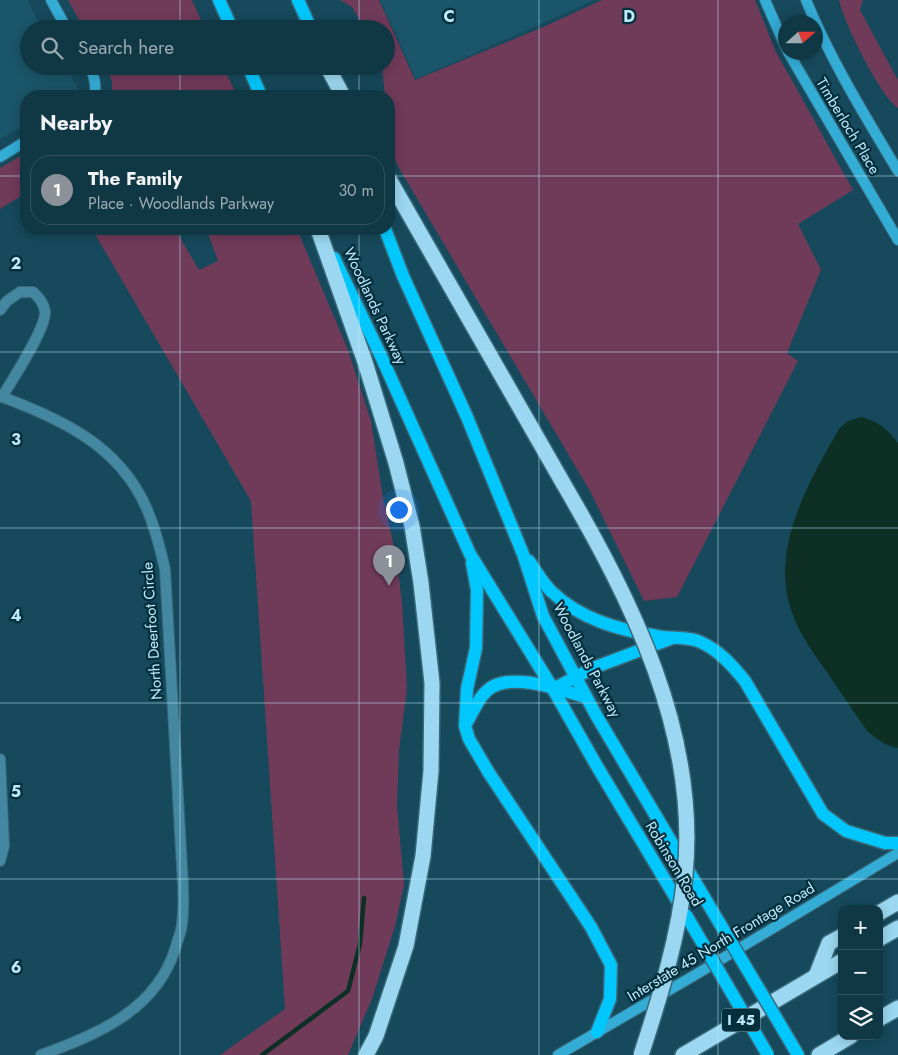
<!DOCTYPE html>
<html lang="en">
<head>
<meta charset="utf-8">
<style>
  :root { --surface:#103744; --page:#193f4b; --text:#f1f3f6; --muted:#9cacb2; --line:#30515d; --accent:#8c9099 }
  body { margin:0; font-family:Jost,sans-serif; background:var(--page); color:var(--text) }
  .controls { position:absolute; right:15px; bottom:15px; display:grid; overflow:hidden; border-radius:10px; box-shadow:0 2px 12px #0003 }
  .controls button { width:45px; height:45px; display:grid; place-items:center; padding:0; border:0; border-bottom:1px solid var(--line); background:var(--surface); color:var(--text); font:25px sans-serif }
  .compass { position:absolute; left:778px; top:15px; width:45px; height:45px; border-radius:50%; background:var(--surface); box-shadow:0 2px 12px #0003; rotate:69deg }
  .you { position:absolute; left:398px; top:509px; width:18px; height:18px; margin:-12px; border:4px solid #fff; border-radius:50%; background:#1a73e8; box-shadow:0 0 0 8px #1a73e833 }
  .badge { display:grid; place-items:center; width:32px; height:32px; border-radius:50%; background:var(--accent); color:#fff; font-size:16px; font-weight:700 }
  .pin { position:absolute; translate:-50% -41px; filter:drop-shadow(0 1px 2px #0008) }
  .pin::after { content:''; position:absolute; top:26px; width:18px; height:15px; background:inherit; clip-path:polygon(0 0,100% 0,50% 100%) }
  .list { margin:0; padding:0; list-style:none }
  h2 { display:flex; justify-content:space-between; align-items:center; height:65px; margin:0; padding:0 20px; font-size:21px }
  h2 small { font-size:16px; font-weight:400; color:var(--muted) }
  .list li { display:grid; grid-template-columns:32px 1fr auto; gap:15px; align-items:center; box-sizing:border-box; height:70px; margin:0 10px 10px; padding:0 10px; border:1px solid var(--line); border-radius:20px }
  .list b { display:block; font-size:19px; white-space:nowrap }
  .list p { margin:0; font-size:16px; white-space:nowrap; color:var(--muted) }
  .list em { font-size:16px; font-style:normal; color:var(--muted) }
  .icon { flex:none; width:28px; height:28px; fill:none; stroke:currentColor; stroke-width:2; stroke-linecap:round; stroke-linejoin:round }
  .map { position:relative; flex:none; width:898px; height:1055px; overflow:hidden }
  .search { position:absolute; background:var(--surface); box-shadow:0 2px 12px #0003; left:20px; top:20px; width:375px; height:55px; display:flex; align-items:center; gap:12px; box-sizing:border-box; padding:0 18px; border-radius:28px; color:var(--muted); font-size:19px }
  .panel { position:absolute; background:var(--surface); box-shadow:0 2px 12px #0003; left:20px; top:90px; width:375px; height:145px; border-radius:20px }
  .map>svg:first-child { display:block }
  .built { fill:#1b5569 }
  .green { fill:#703a59 }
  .water { fill:#0e3024 }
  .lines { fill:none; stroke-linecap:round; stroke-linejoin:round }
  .stream { stroke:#0e3024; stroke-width:4.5 }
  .street-casing { stroke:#38697b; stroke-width:12 }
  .secondary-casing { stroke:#38697b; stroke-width:12 }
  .primary-casing { stroke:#38697b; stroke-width:15 }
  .highway-casing { stroke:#38697b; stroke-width:18 }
  .street { stroke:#4487a1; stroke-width:10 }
  .secondary { stroke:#33acd6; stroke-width:10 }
  .primary { stroke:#00c8fe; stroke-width:12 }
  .highway { stroke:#9bd7f0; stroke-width:15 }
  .primary-bridge-casing { stroke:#38697b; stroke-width:15; stroke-linecap:butt }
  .highway-bridge-casing { stroke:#38697b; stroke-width:18; stroke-linecap:butt }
  .primary-bridge { stroke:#00c8fe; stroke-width:12 }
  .highway-bridge { stroke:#9bd7f0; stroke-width:15 }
  .grid { fill:none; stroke:#bee9fb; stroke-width:1; stroke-opacity:0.55 }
  .labels { text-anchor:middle; stroke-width:4.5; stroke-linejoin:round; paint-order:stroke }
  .shield { fill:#032e3c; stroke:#86b1c2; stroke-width:1 }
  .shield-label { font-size:14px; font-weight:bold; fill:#bee9fb }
  .street-label { font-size:15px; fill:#bee9fb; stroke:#032e3c }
  .grid-label { font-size:16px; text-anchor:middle; font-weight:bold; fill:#bee9fb; stroke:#032e3c; stroke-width:4.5; stroke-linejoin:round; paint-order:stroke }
</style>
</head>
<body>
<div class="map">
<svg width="898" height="1055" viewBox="0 0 898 1055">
  <rect width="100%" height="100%" fill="#16495b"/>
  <g class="built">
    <path d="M 0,0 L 27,0 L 43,29 L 29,29 L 29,66 L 65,66 L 80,92 L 73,96 L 26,96 L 26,124 L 0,139 Z"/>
    <path d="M 380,0 L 595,0 L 416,79 Z"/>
  </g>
  <g class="green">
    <path d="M 68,0 L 192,0 L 205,29 L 84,29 Z"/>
    <path d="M 340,0 L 379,0 L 415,80 L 541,28 L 602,0 L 755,0 L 776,52 L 853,190 L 798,224 L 821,270 L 787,353 L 798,361 L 677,597 L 644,601 L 590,491 L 399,168 L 389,148 L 389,96 L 385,96 L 382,66 L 386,66 L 386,29 L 365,29 L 352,7 Z"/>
    <path d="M 839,0 L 863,0 L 860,10 L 898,80 L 898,108 C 880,96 844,23 839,0 Z"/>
    <path d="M 106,66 L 223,66 L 237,96 L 112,96 L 112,81 Z"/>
    <path d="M 26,153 L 26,193 L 0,209 L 0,168 Z"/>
    <path d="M 92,229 L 175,229 L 199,270 L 218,261 L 208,234 L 218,229 L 297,229 L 348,350 L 371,421 L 383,498 L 396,555 L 402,602 L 407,689 L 399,750 L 397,805 L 404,885 L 395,926 L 372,999 L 348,1055 L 220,1055 L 285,1009 L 251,501 Z"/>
  </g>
  <path class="water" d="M 862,417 C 879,422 888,429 898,443 L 898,748 C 885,746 877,739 867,731 C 853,711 840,691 826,671 C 814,654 800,635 793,615 C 768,551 808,483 839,429 L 848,421 Z"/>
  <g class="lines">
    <path class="stream" d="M 262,1055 L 348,991 L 360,944 L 364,898"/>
    <g class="street-casing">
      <g id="street">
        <path d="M 0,310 L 7,301 L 20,292 L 33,292 C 39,298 44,303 45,312 C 46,329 12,380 2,397"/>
        <path d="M 0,396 C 60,419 118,444 146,507 C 155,527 160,548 165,569 L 183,885 C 183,897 184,910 182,923 C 182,931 178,938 176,946 C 158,1009 99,1034 41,1055"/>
        <path d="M 0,759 L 4,846 L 0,861"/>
      </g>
    </g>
    <g class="secondary-casing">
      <g id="secondary">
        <path d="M 51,0 L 67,29"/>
        <path d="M 765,0 L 786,48"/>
        <path d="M 806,0 C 830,59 865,116 898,171"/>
        <path d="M 788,52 L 898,240"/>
        <path d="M 89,66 C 94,75 97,86 94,96"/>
        <path d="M 0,157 L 26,141"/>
        <path d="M 558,1055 L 695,975 L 898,853"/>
      </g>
    </g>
    <g class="primary-casing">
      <g id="primary">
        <path d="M 219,0 L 232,29"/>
        <path d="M 298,0 L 311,29"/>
        <path d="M 248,66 L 261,96"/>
        <path d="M 385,229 L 403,276 L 467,417 L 523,554 L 543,616 L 596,715 L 707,902"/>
        <path d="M 334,258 L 380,354 L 470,554 L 553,689 L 598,768 L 683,910"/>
        <path d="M 529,561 C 536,571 543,584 552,592 C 580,619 619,630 657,636 C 671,639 685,636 698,641 C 718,649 732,665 745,681 L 823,814 L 846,831 L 885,843 L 898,843"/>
        <path d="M 472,563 L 477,590 L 476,648 L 467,689 L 465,726 L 469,739 L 489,773 L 591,927 L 611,965 L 610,999 L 597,1032"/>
        <path d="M 553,689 L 593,668 L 670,639"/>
        <path d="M 467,722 C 474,710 480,694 492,687 C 516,673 560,690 586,697"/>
        <path d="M 775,1016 L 798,1055"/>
      </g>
    </g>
    <g class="highway-casing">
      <g id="highway">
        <path d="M 328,68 L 343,96"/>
        <path d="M 389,179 L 563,483"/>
        <path d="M 318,229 L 365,362 L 396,463 L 412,526 L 421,583 L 432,683 L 431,771 L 423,856 L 406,946 L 376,1036 L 366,1055"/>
        <path d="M 879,913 L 898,902"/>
        <path d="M 879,939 L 898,928"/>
        <path d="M 816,976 L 829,943 L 842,936"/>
        <path d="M 879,1019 L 898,1008"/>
        <path d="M 683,1055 L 842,961"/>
        <path d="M 819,1055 L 851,1036"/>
      </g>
    </g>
    <use href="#street" class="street"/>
    <use href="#secondary" class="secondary"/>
    <use href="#primary" class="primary"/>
    <use href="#highway" class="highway"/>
    <g class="primary-bridge-casing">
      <g id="primary-bridge">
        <path d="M 707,902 L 775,1016"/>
        <path d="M 686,915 L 768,1055"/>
      </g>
    </g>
    <g class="highway-bridge-casing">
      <path id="highway-bridge" d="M 563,483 C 632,601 699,734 685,875 C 679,936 660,997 641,1055"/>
    </g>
    <use href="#primary-bridge" class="primary-bridge"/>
    <use href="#highway-bridge" class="highway-bridge"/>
  </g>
  <path class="grid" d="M 180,0 L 180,29M 359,0 L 359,29M 539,0 L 539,1055M 718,0 L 718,1055M 180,66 L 180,96M 359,66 L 359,96M 0,176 L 26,176M 389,176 L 898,176M 180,229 L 180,1055M 359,229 L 359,1055M 0,352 L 898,352M 0,528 L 898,528M 0,703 L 898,703M 0,879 L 898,879"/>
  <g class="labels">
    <rect class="shield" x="722" y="1008.5" width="38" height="23" rx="4"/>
    <g class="shield-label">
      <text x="741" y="1025">I 45</text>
    </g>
    <g class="street-label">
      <text transform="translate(848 126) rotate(59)" y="5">Timberloch Place</text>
      <text transform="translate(375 306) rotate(65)" y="5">Woodlands Parkway</text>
      <text transform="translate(152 631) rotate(-94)" y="5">North Deerfoot Circle</text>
      <text transform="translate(587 660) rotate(62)" y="5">Woodlands Parkway</text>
      <text transform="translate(674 864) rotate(59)" y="5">Robinson Road</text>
      <text transform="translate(721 942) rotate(-31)" y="5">Interstate 45 North Frontage Road</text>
    </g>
  </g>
  <g class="grid-label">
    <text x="449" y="22">C</text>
    <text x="629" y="22">D</text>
    <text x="16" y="269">2</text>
    <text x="16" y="445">3</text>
    <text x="16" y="621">4</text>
    <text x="16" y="797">5</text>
    <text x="16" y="973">6</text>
  </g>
</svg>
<div class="controls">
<button>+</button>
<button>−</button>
<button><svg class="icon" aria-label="layers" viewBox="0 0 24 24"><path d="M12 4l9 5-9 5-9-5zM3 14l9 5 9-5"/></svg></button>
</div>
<svg class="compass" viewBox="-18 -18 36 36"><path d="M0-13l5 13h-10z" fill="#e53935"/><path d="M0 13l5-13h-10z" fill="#9cacb2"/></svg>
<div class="you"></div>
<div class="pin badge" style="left:389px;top:586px">1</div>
<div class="search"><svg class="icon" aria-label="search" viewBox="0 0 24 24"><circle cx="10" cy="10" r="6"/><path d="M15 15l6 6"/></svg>Search here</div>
<section class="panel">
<h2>Nearby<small></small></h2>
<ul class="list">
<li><span class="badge">1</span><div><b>The Family</b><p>Place · Woodlands Parkway</p></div><em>30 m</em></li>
</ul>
</section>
</div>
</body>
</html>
